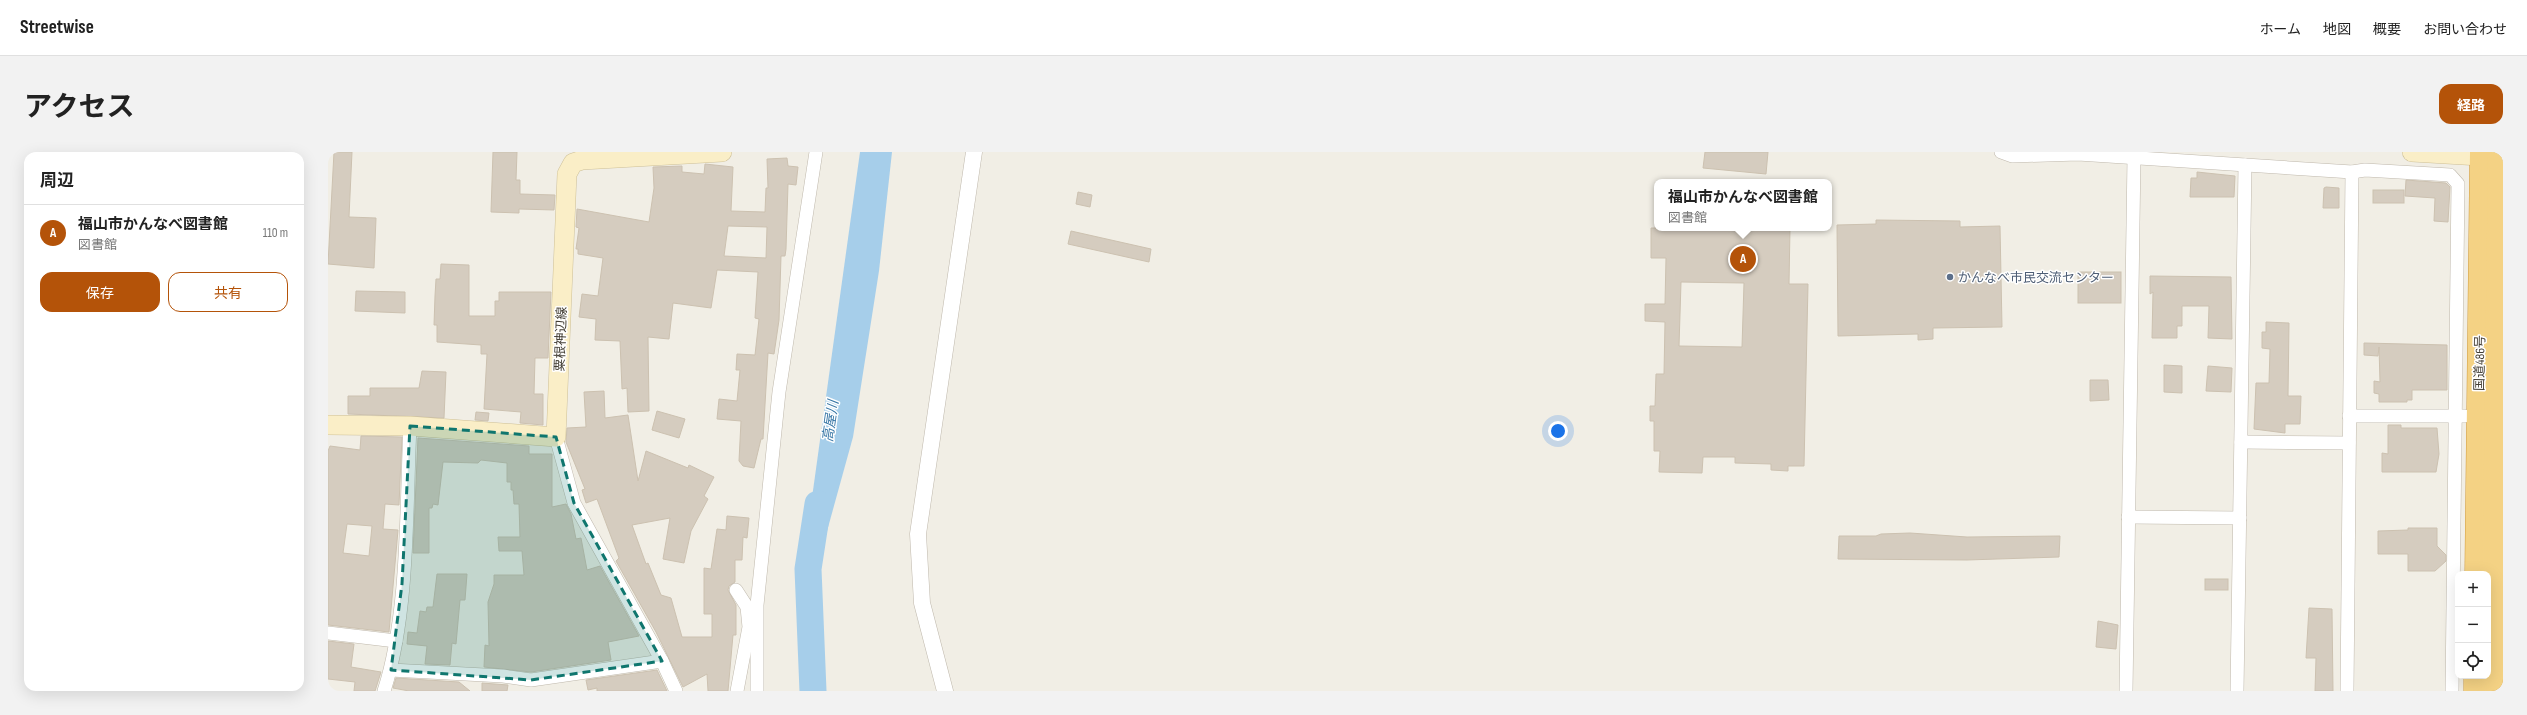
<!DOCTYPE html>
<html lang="ja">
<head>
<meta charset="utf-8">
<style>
  :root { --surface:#fff; --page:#f2f2f2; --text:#222; --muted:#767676; --line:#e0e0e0; --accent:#b45309 }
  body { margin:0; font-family:"Sofia Sans Condensed","Noto Sans JP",sans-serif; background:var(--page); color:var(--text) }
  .controls { position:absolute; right:12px; bottom:12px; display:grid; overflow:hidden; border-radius:8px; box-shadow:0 4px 16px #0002 }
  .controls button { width:36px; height:36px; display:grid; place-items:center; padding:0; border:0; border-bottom:1px solid var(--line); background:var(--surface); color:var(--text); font:20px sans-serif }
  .you { position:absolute; left:1230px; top:279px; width:14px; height:14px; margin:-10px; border:3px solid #fff; border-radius:50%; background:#1a73e8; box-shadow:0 0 0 6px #1a73e833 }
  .badge { display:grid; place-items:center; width:26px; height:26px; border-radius:50%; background:var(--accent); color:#fff; font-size:13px; font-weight:700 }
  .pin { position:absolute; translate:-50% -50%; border:2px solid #fff; box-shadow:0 1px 4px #0006 }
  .popup { position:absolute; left:1326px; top:27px; width:178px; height:52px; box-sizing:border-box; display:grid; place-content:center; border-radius:8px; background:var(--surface); filter:drop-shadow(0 1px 3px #0005); font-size:13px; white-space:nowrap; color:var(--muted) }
  .popup b { font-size:15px; color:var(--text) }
  .popup::after { content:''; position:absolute; left:50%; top:100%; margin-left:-8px; border:8px solid transparent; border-top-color:var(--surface) }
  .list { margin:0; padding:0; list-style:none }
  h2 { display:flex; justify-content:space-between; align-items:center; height:52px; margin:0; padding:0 16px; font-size:17px }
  h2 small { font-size:13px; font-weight:400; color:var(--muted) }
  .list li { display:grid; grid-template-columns:26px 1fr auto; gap:12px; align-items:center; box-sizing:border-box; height:56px; padding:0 16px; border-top:1px solid var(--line) }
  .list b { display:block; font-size:15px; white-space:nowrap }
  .list p { margin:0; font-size:13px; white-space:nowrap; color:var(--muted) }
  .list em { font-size:13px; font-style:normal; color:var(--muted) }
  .actions { display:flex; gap:8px; padding:12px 16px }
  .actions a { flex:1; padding:9px 0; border:1px solid var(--accent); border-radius:12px; text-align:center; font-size:14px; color:var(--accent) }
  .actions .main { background:var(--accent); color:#fff }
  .icon { flex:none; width:22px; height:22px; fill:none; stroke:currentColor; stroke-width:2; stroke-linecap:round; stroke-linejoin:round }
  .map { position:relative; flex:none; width:2175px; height:539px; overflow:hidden; border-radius:12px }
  header { display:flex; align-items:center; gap:24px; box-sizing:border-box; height:56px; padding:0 20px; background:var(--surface); border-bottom:1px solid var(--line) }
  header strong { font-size:19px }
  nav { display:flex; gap:22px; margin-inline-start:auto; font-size:14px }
  .intro { display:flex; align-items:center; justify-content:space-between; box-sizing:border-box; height:96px; padding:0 24px }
  h1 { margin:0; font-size:28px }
  .button { padding:10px 18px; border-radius:12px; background:var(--accent); color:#fff; font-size:14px; font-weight:700 }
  main { display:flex; gap:24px; padding:0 24px }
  aside { flex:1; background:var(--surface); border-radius:12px; box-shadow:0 4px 16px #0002 }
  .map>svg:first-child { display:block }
  .water { fill:#a6ceea }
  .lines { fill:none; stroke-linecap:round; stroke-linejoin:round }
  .river { stroke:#a6ceea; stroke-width:27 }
  .building { fill:#d5ccbf; stroke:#ccc1b0; fill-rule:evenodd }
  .minor-casing { stroke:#bfb8ac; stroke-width:14 }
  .tertiary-casing { stroke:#bfb8ac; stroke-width:17 }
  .secondary-casing { stroke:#cec098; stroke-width:20 }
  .trunk-casing { stroke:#d09c40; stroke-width:23 }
  .minor { stroke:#fff; stroke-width:13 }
  .tertiary { stroke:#fff; stroke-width:16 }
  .secondary { stroke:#faeec7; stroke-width:19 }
  .trunk { stroke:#f4d284; stroke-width:22 }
  .marked { fill:#0f766e; fill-opacity:0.2; stroke:#0f766e; stroke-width:3; stroke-dasharray:8 5; stroke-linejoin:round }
  .service-dot { fill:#5c6f8a; stroke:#fff; stroke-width:1.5 }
  .labels { text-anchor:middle; stroke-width:3; stroke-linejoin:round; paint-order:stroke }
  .service-label { font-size:13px; fill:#4e5e75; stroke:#fff; text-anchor:start }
  .street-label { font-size:13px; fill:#433e35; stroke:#fff }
  .water-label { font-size:14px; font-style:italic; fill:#3877a6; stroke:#fff }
</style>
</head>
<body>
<header>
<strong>Streetwise</strong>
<nav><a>ホーム</a><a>地図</a><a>概要</a><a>お問い合わせ</a></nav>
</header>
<div class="intro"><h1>アクセス</h1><a class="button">経路</a></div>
<main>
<aside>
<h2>周辺<small></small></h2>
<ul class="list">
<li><span class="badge">A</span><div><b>福山市かんなべ図書館</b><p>図書館</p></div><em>110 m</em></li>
</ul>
<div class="actions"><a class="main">保存</a><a>共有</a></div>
</aside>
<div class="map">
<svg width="2175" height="539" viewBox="0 0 2175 539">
  <rect width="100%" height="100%" fill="#f1eee5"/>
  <path class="water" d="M 532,0 L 564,0 L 551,119 L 525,285 L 496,390 L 478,389 Z"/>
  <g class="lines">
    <path class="river" d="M 485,539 L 480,417 L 490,352"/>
  </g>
  <g class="building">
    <path d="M 6,0 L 24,0 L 21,65 L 48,66 L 46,116 L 0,112 Z"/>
    <path d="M 165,0 L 189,0 L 188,28 L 192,28 L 192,42 L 227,43 L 226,58 L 191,57 L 191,61 L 163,60 Z"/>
    <path d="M 1377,0 L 1440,0 L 1438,22 L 1375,16 Z"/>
    <path d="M 459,6 L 460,14 L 470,15 L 468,33 L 460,32 L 458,97 L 457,104 L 453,104 L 451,168 L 446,202 L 440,201 L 435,287 L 433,287 L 426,316 L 415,314 L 411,309 L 413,269 L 389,267 L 391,247 L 409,249 L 412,218 L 408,218 L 409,202 L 427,203 L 431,167 L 427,166 L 430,120 L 389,118 L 383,156 L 345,151 L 341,187 L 320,185 L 321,259 L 300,260 L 299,236 L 294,237 L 292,189 L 267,188 L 268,167 L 251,165 L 254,142 L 270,144 L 275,106 L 250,102 L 250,97 L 248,97 L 251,76 L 248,75 L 249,57 L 321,70 L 326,36 L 325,15 L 354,14 L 354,20 L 376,22 L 377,12 L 405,15 L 403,59 L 437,60 L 438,36 L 440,36 L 439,7 ZM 400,74 L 439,75 L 438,106 L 396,104 Z"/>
    <path d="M 1869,20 L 1907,24 L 1906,45 L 1862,45 L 1863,26 L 1869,26 Z"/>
    <path d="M 2078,28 L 2118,31 L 2122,35 L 2120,70 L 2106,69 L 2107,46 L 2077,44 Z"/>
    <path d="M 1998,35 L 2011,36 L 2011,56 L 1995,56 L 1996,36 Z"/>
    <rect x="2045" y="38" width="31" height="13"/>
    <path d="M 750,40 L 764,43 L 762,55 L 748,52 Z"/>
    <path d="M 1548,68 L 1632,69 L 1632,75 L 1672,74 L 1674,175 L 1605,176 L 1605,187 L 1590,188 L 1590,182 L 1510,184 L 1509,73 L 1548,72 Z"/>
    <path d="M 1323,76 L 1462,76 L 1461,132 L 1480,132 L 1476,314 L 1460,314 L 1460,319 L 1443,318 L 1443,312 L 1407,311 L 1407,305 L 1375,305 L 1374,321 L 1331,320 L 1332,299 L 1326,299 L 1326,269 L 1322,269 L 1322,254 L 1327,254 L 1328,222 L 1336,222 L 1337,170 L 1317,169 L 1317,152 L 1337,152 L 1338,106 L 1323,106 ZM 1353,130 L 1416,131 L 1414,195 L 1351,194 Z"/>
    <path d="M 743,79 L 823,97 L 821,110 L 740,92 Z"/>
    <path d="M 113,112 L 141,113 L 141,164 L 167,164 L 167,149 L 171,149 L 171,140 L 223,140 L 220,206 L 207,206 L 206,242 L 215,242 L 215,273 L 192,271 L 193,260 L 156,257 L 159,202 L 153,202 L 153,193 L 109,190 L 109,173 L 106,173 L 107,144 L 108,127 L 112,127 Z"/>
    <rect x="1750" y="120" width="43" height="31"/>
    <path d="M 1822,124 L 1903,125 L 1904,187 L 1880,186 L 1881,154 L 1854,154 L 1854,174 L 1849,174 L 1849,186 L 1824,186 L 1825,140 L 1822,142 Z"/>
    <path d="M 28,139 L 77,140 L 77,161 L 27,159 Z"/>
    <path d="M 1938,170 L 1961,171 L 1960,244 L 1973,244 L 1972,272 L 1957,272 L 1957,281 L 1926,277 L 1928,231 L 1941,231 L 1942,197 L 1934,196 L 1934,180 L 1938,180 Z"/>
    <path d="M 2036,191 L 2119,193 L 2119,238 L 2084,238 L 2084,248 L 2079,248 L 2079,250 L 2051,250 L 2051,242 L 2046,241 L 2046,229 L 2052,230 L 2051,195 L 2050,204 L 2036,203 Z"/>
    <path d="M 1836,213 L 1854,214 L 1854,241 L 1836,240 Z"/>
    <path d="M 1880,214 L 1904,216 L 1903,240 L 1878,239 Z"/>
    <path d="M 94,219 L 118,220 L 116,266 L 20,262 L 20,244 L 42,244 L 42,236 L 91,236 Z"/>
    <path d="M 1762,228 L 1780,228 L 1781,248 L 1762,249 Z"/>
    <path d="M 276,239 L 277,266 L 300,263 L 310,329 L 318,299 L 360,316 L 361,313 L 386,325 L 376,344 L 380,347 L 363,379 L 356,411 L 335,407 L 342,366 L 304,373 L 318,412 L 320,411 L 333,443 L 343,446 L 354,485 L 384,485 L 384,462 L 376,462 L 376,416 L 383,417 L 389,377 L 398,378 L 399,364 L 421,366 L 419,386 L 415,385 L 414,408 L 407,408 L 407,430 L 401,434 L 400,438 L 408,453 L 408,483 L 405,483 L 400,539 L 380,539 L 379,522 L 355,535 L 328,480 L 288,409 L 291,406 L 269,347 L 258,351 L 254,338 L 257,337 L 238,290 L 239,276 L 258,275 L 256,240 Z"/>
    <path d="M 329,259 L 357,267 L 351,286 L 324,278 Z"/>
    <path d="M 148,260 L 161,261 L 160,269 L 147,268 Z"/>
    <path d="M 2060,273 L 2073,273 L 2073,276 L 2109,276 L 2111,302 L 2108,320 L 2054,320 L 2054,301 L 2060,302 Z"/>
    <path d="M 33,284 L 74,285 L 71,353 L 57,352 L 55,377 L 70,378 L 61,480 L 0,473 L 0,299 L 2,294 L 32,298 ZM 19,372 L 44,374 L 41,404 L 15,401 Z"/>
    <path d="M 90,286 L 201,294 L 201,302 L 224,302 L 224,355 L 238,352 L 243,362 L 248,387 L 253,386 L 259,418 L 272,414 L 311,484 L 280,490 L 283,508 L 203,520 L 156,515 L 157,493 L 161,494 L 160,450 L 166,432 L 166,423 L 196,423 L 194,399 L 171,399 L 170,385 L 192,385 L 191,352 L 186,352 L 185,338 L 183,338 L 183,330 L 179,330 L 179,311 L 153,308 L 150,311 L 115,310 L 110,353 L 105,352 L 104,356 L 101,356 L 101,401 L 85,401 Z"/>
    <path d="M 2080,376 L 2109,376 L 2109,394 L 2118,403 L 2118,409 L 2107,419 L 2080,419 L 2080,402 L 2050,402 L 2050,379 L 2080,378 Z"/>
    <path d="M 1582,381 L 1639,385 L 1732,384 L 1731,405 L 1639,408 L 1510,407 L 1511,384 L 1548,384 L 1553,382 Z"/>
    <path d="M 109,422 L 139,422 L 137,448 L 132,448 L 128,492 L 124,491 L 122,513 L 97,512 L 99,494 L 79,492 L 80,480 L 89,481 L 92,459 L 98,460 L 99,455 L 105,455 Z"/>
    <rect x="1877" y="427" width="23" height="11"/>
    <path d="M 1981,456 L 2004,457 L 2005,539 L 1987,539 L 1988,506 L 1978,506 Z"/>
    <path d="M 1770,469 L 1790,473 L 1788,497 L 1768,495 Z"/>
    <path d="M 0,489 L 26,492 L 23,515 L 53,520 L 47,539 L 26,539 L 27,530 L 0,527 Z"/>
    <path d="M 329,518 L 339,539 L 269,539 L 269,536 L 260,538 L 258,528 Z"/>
    <path d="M 68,526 L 131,530 L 142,539 L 81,539 L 65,536 Z"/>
    <path d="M 154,531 L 180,533 L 179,539 L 154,539 Z"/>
  </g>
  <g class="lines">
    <g class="minor-casing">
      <g id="minor">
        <path d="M 1673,0 L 1684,4 L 1750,2 L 2024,20 L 2037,18 L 2122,23 L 2130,32 L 2124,539"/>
        <path d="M 2021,264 L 2137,264"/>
        <path d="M 228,285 L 246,351 L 334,509 L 348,539"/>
        <path d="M 1913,290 L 2021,291"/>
        <path d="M 1800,365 L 1912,366"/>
        <path d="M 408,438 L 419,455 L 421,475 L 409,539"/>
        <path d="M 0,481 L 68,489"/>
        <path d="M 63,518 L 175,524 L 203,528 L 334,509"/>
        <path d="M 56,539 C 81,462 78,356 82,274"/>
        <path d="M 429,539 L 429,453 L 451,240 L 488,0"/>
        <path d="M 1798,539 L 1806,5"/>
        <path d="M 1909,539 L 1917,13"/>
        <path d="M 2019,539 L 2024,20"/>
      </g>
    </g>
    <g class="tertiary-casing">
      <path id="tertiary" d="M 617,539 L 594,451 L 590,382 L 646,0"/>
    </g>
    <g class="secondary-casing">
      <g id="secondary">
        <path d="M 2084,0 L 2169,5"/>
        <path d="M 0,273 L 82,274 L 228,285 L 239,22 L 245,11 L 254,8 L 394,0"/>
      </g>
    </g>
    <g class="trunk-casing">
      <g id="trunk">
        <path d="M 2148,422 L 2153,0"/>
        <path d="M 2147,539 L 2147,524"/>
        <path d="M 2164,539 L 2171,0"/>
      </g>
    </g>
    <use href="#minor" class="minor"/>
    <use href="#tertiary" class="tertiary"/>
    <use href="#secondary" class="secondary"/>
    <use href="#trunk" class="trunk"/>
  </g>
  <path class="marked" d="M 82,274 L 228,285 L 246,351 L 334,509 L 203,528 L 63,518 L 74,432 Z"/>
  <circle class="service-dot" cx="1622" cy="125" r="4"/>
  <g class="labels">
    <g class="service-label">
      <text x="1630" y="130">かんなべ市民交流センター</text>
    </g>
    <g class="street-label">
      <text transform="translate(232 187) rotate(-88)" y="5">粟根神辺線</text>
      <text transform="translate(2151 211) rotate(-89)" y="5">国道486号</text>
    </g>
    <g class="water-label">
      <text transform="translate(502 269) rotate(-82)" y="5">高屋川</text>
    </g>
  </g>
</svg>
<div class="controls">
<button>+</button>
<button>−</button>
<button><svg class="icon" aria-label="locate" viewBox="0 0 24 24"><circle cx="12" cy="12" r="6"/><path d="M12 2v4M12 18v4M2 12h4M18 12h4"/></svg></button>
</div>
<div class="you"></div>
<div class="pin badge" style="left:1415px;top:107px">A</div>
<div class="popup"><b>福山市かんなべ図書館</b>図書館</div>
</div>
</main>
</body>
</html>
